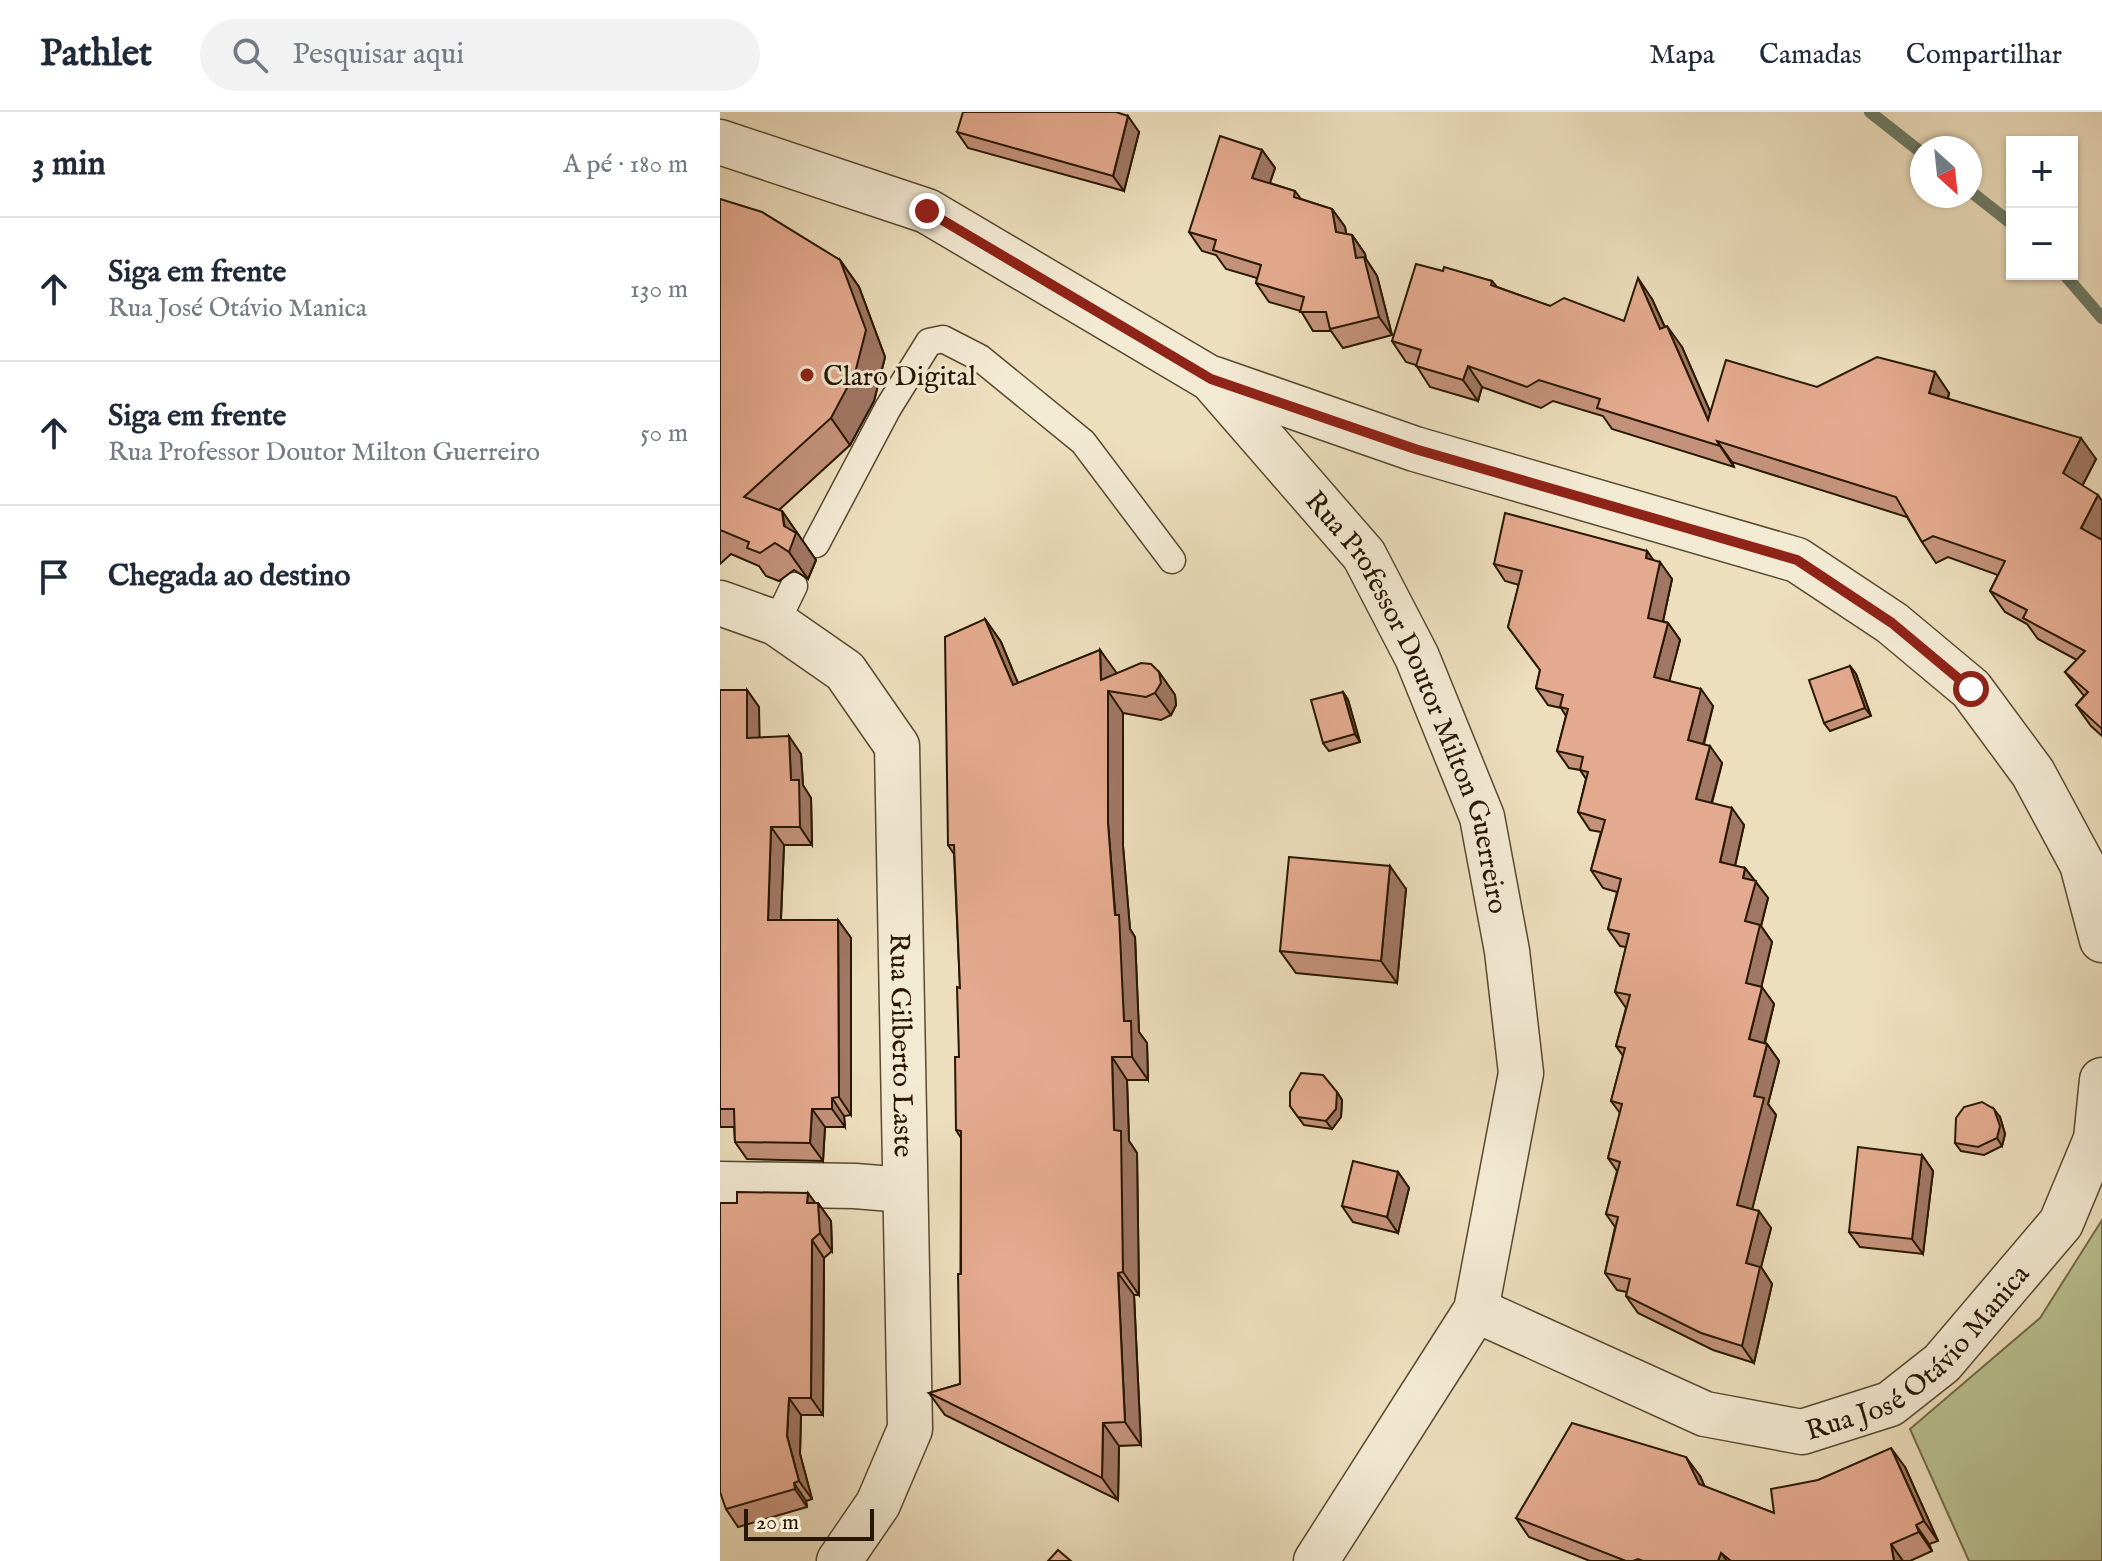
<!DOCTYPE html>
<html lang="pt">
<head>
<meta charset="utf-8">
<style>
  :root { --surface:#fff; --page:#f2f2f3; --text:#1f2937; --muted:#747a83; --line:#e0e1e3 }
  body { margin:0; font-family:"IM FELL English",serif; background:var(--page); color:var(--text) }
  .controls { position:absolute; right:24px; top:24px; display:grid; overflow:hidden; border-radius:0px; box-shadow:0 2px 6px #0004 }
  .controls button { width:72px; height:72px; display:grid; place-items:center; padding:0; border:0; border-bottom:2px solid var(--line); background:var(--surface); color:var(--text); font:40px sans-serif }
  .compass { position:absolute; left:1190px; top:24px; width:72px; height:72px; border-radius:50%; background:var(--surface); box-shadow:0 2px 6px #0004; rotate:153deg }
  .scale { position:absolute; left:24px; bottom:20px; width:130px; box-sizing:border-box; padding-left:8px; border:4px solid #271700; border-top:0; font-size:22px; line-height:28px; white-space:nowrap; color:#271700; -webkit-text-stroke:6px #f3ead4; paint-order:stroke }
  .stop { position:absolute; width:24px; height:24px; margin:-18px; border:6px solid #8f2418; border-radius:50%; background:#fff }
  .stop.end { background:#8f2418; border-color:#fff; box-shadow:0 2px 8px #0008 }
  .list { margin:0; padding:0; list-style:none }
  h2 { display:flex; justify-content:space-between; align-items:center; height:104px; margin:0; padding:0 32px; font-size:34px }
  h2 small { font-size:26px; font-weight:400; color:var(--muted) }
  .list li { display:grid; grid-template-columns:52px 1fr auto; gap:24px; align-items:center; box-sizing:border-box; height:144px; padding:0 32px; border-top:2px solid var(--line) }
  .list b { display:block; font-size:30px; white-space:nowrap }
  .list p { margin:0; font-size:26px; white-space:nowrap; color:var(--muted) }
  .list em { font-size:26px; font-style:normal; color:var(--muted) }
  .icon { flex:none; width:44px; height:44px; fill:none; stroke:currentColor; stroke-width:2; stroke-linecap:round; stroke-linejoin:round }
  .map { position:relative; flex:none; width:1382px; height:1449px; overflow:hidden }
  header { display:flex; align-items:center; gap:48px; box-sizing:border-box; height:112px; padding:0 40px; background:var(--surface); border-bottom:2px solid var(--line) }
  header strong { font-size:38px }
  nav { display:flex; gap:44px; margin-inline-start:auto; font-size:28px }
  .search { width:560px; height:72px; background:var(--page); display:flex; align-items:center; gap:20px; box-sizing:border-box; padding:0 28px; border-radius:44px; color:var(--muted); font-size:30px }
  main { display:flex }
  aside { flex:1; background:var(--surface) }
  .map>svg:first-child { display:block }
  .green { fill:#b9c190; stroke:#706c48; stroke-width:2 }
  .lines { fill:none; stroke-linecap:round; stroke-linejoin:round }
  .stream { stroke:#6c7b66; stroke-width:12 }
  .lane-casing { stroke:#58492f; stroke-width:29 }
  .street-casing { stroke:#58492f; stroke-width:47 }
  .lane { stroke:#f3ead4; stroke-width:26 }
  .street { stroke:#f3ead4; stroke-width:44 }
  .wall { fill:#c4927b; stroke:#271700; stroke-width:2 }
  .shaded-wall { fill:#a07764; stroke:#271700; stroke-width:2 }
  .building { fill:#e4aa8f; stroke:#271700; stroke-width:2 }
  .route { stroke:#8f2418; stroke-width:10 }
  .poi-dot { fill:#8f2418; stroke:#f3ead4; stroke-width:3 }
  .labels { text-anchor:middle; stroke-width:6; stroke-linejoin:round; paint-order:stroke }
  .poi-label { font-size:28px; fill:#271700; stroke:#f3ead4; text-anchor:start }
  .street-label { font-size:28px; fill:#271700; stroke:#f3ead4 }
</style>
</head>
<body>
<header>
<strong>Pathlet</strong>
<div class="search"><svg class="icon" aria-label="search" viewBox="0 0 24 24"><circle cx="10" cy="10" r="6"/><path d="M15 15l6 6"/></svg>Pesquisar aqui</div>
<nav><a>Mapa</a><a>Camadas</a><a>Compartilhar</a></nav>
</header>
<main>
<aside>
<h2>3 min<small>A pé · 180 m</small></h2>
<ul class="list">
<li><svg class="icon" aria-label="ahead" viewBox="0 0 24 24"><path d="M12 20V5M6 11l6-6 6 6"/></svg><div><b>Siga em frente</b><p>Rua José Otávio Manica</p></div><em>130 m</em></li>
<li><svg class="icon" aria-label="ahead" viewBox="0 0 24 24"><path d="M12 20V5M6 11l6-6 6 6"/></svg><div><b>Siga em frente</b><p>Rua Professor Doutor Milton Guerreiro</p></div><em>50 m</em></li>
<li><svg class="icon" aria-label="arrive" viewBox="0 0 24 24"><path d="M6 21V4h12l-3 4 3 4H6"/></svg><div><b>Chegada ao destino</b></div></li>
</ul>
</aside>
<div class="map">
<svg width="1382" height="1449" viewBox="0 0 1382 1449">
  <rect width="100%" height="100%" fill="#eddebd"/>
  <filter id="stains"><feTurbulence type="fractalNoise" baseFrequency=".0025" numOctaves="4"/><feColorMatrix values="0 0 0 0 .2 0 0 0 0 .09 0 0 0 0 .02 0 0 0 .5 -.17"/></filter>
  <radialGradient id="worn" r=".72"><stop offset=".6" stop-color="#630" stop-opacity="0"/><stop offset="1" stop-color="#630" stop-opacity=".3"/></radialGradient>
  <path class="green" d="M 1382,1108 L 1382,1449 L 1249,1449 L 1190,1317 L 1320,1206 Z"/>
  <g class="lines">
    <g class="stream">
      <path d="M 1150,0 L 1202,41"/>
      <path d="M 1250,79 L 1292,112"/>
      <path d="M 1344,162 L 1382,206"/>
    </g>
    <g class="lane-casing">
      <g id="lane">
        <path d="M 96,432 L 168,296 L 209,230 L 223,227 L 260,246 L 363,330 L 452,448"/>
        <path d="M 56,511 L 74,474"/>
      </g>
    </g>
    <g class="street-casing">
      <g id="street">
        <path id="s1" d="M 0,30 L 207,99 L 491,267 L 644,443 L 697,545 L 762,705 L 787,839 L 801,961 L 756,1198 L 596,1449"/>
        <path d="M 494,267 L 695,337 L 1077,448 L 1172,511 L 1251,577 L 1313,661 L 1362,752 L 1382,828"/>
        <path id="s2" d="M 0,491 L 56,511 L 125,559 L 177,634 L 190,1317 L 158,1392 L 119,1449"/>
        <path d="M 0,1072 L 135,1074 L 184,1078"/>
        <path id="s3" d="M 756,1198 L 985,1302 L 1082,1320 L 1170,1292 L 1222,1251 L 1341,1111 L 1376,1027 L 1382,968"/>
      </g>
    </g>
    <use href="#lane" class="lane"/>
    <use href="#street" class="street"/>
  </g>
  <g class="wall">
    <path d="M 237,20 L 419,20 L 404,79 L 248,36 Z"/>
    <path d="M 542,38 L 555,56 L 550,71 L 575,79 L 581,87 L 612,97 L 625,115 L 626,122 L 632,123 L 645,142 L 646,147 L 657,164 L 672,223 L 623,236 L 611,219 L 593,219 L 581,199 L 549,190 L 536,171 L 537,166 L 506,157 L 496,143 L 482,139 L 469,120 Z"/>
    <path d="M 0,87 L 120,148 L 139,175 L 165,245 L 154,289 L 130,333 L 59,398 L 62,399 L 96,448 L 88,467 L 74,458 L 59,469 L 46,464 L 39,454 L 11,442 L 0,452 Z"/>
    <path d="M 723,159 L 772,169 L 777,175 L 830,194 L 904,209 L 932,187 L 945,215 L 962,235 L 990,300 L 1097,275 L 1229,281 L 1228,287 L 1376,347 L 1362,374 L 1382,389 L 1382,425 L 1381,427 L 1382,428 L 1382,624 L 1371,614 L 1356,593 L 1364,584 L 1345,560 L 1357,548 L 1318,527 L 1307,512 L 1285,500 L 1270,479 L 1278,463 L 1228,445 L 1216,451 L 1202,430 L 1187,405 L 1012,350 L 1014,355 L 892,317 L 883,304 L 833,289 L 821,296 L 762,275 L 758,289 L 710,275 L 696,253 L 686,250 L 672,229 Z"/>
    <path d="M 927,439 L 933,448 L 952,467 L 943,509 L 948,511 L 960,528 L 949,569 L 993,594 L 984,632 L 1002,651 L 992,691 L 1024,713 L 1015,754 L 1025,756 L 1048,786 L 1041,814 L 1052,830 L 1041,875 L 1054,892 L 1045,931 L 1047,932 L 1059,949 L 1048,992 L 1056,1003 L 1032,1097 L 1051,1116 L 1041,1155 L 1052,1172 L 1034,1251 L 993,1238 L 918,1201 L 906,1184 L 907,1180 L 897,1178 L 885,1161 L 895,1115 L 886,1102 L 897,1059 L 888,1046 L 900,1001 L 891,989 L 903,944 L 896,934 L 906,896 L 895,880 L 906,835 L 900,834 L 888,817 L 897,780 L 883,776 L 871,758 L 881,720 L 870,718 L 858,700 L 866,667 L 860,658 L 849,656 L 837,639 L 846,604 L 841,596 L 828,593 L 816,576 L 820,558 L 788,515 L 799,473 L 785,469 L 774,452 Z"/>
    <path d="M 265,507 L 281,530 L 298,571 L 380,538 L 396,562 L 439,560 L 455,583 L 456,593 L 451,603 L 441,608 L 403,601 L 403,734 L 410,817 L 415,825 L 419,920 L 427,931 L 428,968 L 407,968 L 409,1029 L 417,1041 L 419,1183 L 414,1183 L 421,1333 L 399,1334 L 398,1388 L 225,1303 L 209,1281 L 240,1272 L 241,1026 L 236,1018 L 239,945 L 240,876 L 234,742 L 228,733 Z"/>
    <path d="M 1130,554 L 1136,562 L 1151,604 L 1110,619 L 1104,611 Z"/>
    <path d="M 0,578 L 27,578 L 39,595 L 39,626 L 81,642 L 83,674 L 91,686 L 92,733 L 64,733 L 61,808 L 118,808 L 131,826 L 131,1003 L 124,1004 L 125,1015 L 105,1015 L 103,1049 L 27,1047 L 15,1030 L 14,1015 L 0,1015 Z"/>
    <path d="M 623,580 L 628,588 L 640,630 L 609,639 L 603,631 Z"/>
    <path d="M 686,777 L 677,871 L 576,861 L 560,839 Z"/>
    <path d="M 617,980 L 622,988 L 621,1005 L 612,1017 L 584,1013 L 570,994 Z"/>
    <path d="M 1280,1005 L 1285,1022 L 1282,1034 L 1264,1043 L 1241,1039 L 1235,1031 Z"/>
    <path d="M 1202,1043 L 1213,1059 L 1203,1142 L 1140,1135 L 1129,1120 Z"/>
    <path d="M 678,1060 L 689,1076 L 678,1121 L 633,1110 L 622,1094 Z"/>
    <path d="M 88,1081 L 95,1091 L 98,1091 L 111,1109 L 112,1139 L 104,1146 L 103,1303 L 81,1303 L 80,1342 L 92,1387 L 86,1389 L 87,1395 L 18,1415 L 6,1397 L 17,1091 Z"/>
    <path d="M 1185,1355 L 1218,1429 L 1209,1432 L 1212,1439 L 1190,1449 L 870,1449 L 809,1425 L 796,1406 L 980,1364 L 985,1375 L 1054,1401 Z"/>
  </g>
  <g class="shaded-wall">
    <path d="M 408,4 L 419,20 L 404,79 L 393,64 Z"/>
    <path d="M 542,38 L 555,56 L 545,85 L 532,66 Z"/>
    <path d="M 612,97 L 625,115 L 629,139 L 616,120 Z"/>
    <path d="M 632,123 L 645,142 L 646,147 L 657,164 L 672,223 L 659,205 L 636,146 Z"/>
    <path d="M 120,148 L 139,175 L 165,245 L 154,289 L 130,333 L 111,306 Z"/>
    <path d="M 918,166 L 932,187 L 955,238 L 940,217 Z"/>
    <path d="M 947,214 L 962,235 L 1003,329 L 988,308 Z"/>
    <path d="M 748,254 L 762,275 L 758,289 L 743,268 Z"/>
    <path d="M 1215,260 L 1229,281 L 1224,302 L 1209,281 Z"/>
    <path d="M 1361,326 L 1376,347 L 1358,382 L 1343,361 Z"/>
    <path d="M 997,329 L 1012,350 L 1014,355 L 1000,334 Z"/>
    <path d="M 1378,383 L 1382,389 L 1382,425 L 1375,437 L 1361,416 Z"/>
    <path d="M 62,399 L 96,448 L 88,467 L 69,440 Z"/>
    <path d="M 927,439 L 939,456 L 940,450 L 952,467 L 940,523 L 928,506 L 926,446 Z"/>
    <path d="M 265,507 L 281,530 L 308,596 L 293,573 Z"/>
    <path d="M 948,511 L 960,528 L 946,582 L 934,565 Z"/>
    <path d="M 380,538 L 396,560 L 397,580 L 381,568 Z"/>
    <path d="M 1130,554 L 1136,562 L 1151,604 L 1145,596 Z"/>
    <path d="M 439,560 L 455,583 L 456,593 L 451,603 L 435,581 Z"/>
    <path d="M 981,577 L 993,594 L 980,645 L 968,628 Z"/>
    <path d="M 27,578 L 39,595 L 40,644 L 27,626 Z"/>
    <path d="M 388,579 L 403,601 L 403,734 L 410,817 L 415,825 L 419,920 L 427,931 L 428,968 L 412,945 L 404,909 L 388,711 Z"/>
    <path d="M 623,580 L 628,588 L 640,630 L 635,622 Z"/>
    <path d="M 69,624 L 81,642 L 83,673 L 91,686 L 92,733 L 80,715 L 71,668 Z"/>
    <path d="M 990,634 L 1002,651 L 988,704 L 976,687 Z"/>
    <path d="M 1012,696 L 1024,713 L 1012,767 L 1000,750 Z"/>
    <path d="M 51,715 L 64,733 L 60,826 L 48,808 Z"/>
    <path d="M 670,754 L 686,777 L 677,871 L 661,849 Z"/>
    <path d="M 1025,756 L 1048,786 L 1041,814 L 1052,830 L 1038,889 L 1026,871 L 1023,766 Z"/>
    <path d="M 118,808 L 131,826 L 131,1003 L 119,985 Z"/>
    <path d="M 1042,875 L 1054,892 L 1041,944 L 1029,927 Z"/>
    <path d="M 1047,932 L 1059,949 L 1048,992 L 1056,1003 L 1029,1110 L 1017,1093 L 1034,984 Z"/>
    <path d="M 392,945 L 407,968 L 409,1029 L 417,1041 L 419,1183 L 403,1160 L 394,1018 Z"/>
    <path d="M 617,980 L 622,988 L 621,1005 L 612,1017 L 606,1009 Z"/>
    <path d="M 112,986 L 124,1004 L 125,1015 L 112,997 Z"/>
    <path d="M 92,997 L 105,1015 L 103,1049 L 90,1031 Z"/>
    <path d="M 1274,997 L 1280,1005 L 1285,1022 L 1282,1034 L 1277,1026 Z"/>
    <path d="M 1202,1043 L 1213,1059 L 1203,1142 L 1192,1127 Z"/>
    <path d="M 678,1060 L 689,1076 L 678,1121 L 667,1105 Z"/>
    <path d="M 88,1081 L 99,1096 L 98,1091 L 111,1109 L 112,1139 L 100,1121 L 87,1091 Z"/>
    <path d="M 1039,1099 L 1051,1116 L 1041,1155 L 1052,1172 L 1034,1251 L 1022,1234 L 1026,1151 Z"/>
    <path d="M 92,1128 L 104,1146 L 103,1303 L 91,1286 Z"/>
    <path d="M 398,1161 L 414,1183 L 421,1333 L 405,1310 Z"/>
    <path d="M 69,1286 L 81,1303 L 80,1342 L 92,1387 L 79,1369 L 67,1324 Z"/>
    <path d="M 383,1311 L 399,1334 L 398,1388 L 382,1366 Z"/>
    <path d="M 1171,1336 L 1185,1355 L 1218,1429 L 1204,1409 Z"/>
    <path d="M 966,1345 L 980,1364 L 992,1392 L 979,1372 Z"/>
    <path d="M 74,1371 L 86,1389 L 87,1395 L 75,1377 Z"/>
    <path d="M 1196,1413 L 1209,1432 L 1212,1439 L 1199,1420 Z"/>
    <path d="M 1171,1432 L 1183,1449 L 1174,1449 Z"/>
    <path d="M 1001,1441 L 1007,1449 L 998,1449 Z"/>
  </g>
  <g class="building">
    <path d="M 243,0 L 396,0 L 408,4 L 393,64 L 237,20 Z"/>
    <path d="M 500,24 L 542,38 L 532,66 L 575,79 L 574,85 L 612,97 L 616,120 L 632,123 L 636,146 L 644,145 L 659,205 L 610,217 L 606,200 L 580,200 L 584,185 L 536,171 L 541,153 L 493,138 L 496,128 L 469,120 Z"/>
    <path d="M 0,87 L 42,100 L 120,148 L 146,218 L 135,261 L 111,306 L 24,385 L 62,399 L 64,414 L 76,421 L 69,440 L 55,431 L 40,441 L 27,436 L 29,430 L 0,418 Z"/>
    <path d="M 696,152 L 723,159 L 724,155 L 772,169 L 771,173 L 830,194 L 844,186 L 904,209 L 918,166 L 940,217 L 947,214 L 988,308 L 1006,248 L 1097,275 L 1157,245 L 1215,260 L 1209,281 L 1361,326 L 1343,361 L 1378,383 L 1361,416 L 1382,428 L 1382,617 L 1356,593 L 1368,580 L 1345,560 L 1365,539 L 1303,506 L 1307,498 L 1270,479 L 1285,449 L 1213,424 L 1202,430 L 1176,385 L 997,329 L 1000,334 L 877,296 L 880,287 L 819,268 L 807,275 L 748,254 L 743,268 L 696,254 L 701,238 L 672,229 Z"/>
    <path d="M 785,401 L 927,439 L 926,446 L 940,450 L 928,506 L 948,511 L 934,565 L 981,577 L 968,628 L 990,634 L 976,687 L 1012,696 L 1000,750 L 1025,756 L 1023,766 L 1036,769 L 1025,809 L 1040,813 L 1026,871 L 1042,875 L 1029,927 L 1047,932 L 1034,984 L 1044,986 L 1017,1093 L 1039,1099 L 1026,1151 L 1040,1155 L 1022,1234 L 981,1221 L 906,1184 L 910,1167 L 885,1161 L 898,1105 L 886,1102 L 900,1050 L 888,1046 L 902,992 L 891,989 L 905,936 L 896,934 L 910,883 L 895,880 L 909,822 L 888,817 L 901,767 L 871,758 L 885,708 L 858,700 L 868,660 L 860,658 L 863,645 L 837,639 L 848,597 L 840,595 L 843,583 L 816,576 L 820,558 L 788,515 L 802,459 L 774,452 Z"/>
    <path d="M 265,507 L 293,573 L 380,538 L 381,568 L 421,551 L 431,552 L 439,560 L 441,571 L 435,581 L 426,585 L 388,579 L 388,711 L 395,803 L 399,803 L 404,909 L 411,909 L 412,945 L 392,945 L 394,1018 L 401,1019 L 403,1160 L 398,1161 L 405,1310 L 383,1311 L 382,1366 L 209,1281 L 240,1272 L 238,1162 L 241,1162 L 241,1019 L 236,1018 L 235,945 L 239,945 L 237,875 L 240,876 L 234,733 L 228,733 L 225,525 Z"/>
    <path d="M 1130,554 L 1145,596 L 1104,611 L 1089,568 Z"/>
    <path d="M 0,578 L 27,578 L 27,626 L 69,624 L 71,668 L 79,668 L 80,715 L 51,715 L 48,808 L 118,808 L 119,985 L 112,986 L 112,997 L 92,997 L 90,1031 L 15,1030 L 14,997 L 0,997 Z"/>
    <path d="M 623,580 L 635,622 L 603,631 L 591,588 Z"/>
    <path d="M 569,745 L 670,754 L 661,849 L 560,839 Z"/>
    <path d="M 581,961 L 603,963 L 617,980 L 616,997 L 606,1009 L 578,1005 L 570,994 L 570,980 Z"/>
    <path d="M 1262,990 L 1274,997 L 1280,1014 L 1277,1026 L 1258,1035 L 1235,1031 L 1236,1006 L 1244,995 Z"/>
    <path d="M 1138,1035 L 1202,1043 L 1192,1127 L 1129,1120 Z"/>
    <path d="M 633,1049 L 678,1060 L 667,1105 L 622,1094 Z"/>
    <path d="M 17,1080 L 88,1081 L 87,1091 L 98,1091 L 100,1121 L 92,1128 L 91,1286 L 69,1286 L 67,1324 L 79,1369 L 74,1371 L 75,1377 L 6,1397 L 0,1380 L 0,1091 L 17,1091 Z"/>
    <path d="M 852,1311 L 966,1345 L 979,1372 L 1054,1401 L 1051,1377 L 1098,1368 L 1171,1336 L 1204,1409 L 1196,1413 L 1199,1420 L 1171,1432 L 1174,1449 L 1011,1449 L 1001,1441 L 998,1449 L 923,1449 L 918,1447 L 913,1449 L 906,1449 L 796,1406 Z"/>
    <path d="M 338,1438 L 351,1449 L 328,1449 Z"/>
  </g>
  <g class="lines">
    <path class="route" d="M 207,99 L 491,267 L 695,337 L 1077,448 L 1172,511 L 1251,577"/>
  </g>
  <circle class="poi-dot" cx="87" cy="263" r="8"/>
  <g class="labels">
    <g class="poi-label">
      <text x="103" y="273">Claro Digital</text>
    </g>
    <g class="street-label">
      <text dy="10" stroke="none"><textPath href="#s1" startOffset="934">Rua Professor Doutor Milton Guerreiro</textPath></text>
      <text dy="10" stroke="none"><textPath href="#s2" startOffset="534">Rua Gilberto Laste</textPath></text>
      <text dy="10" stroke="none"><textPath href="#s3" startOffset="494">Rua José Otávio Manica</textPath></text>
    </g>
  </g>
  <rect width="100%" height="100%" filter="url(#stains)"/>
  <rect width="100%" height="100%" fill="url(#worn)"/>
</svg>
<div class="controls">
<button>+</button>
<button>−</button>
</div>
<svg class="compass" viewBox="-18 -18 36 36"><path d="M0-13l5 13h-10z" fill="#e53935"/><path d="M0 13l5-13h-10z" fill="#747a83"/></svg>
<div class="scale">20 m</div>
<div class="stop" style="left:1251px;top:577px"></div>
<div class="stop end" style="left:207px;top:99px"></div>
</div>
</main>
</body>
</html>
